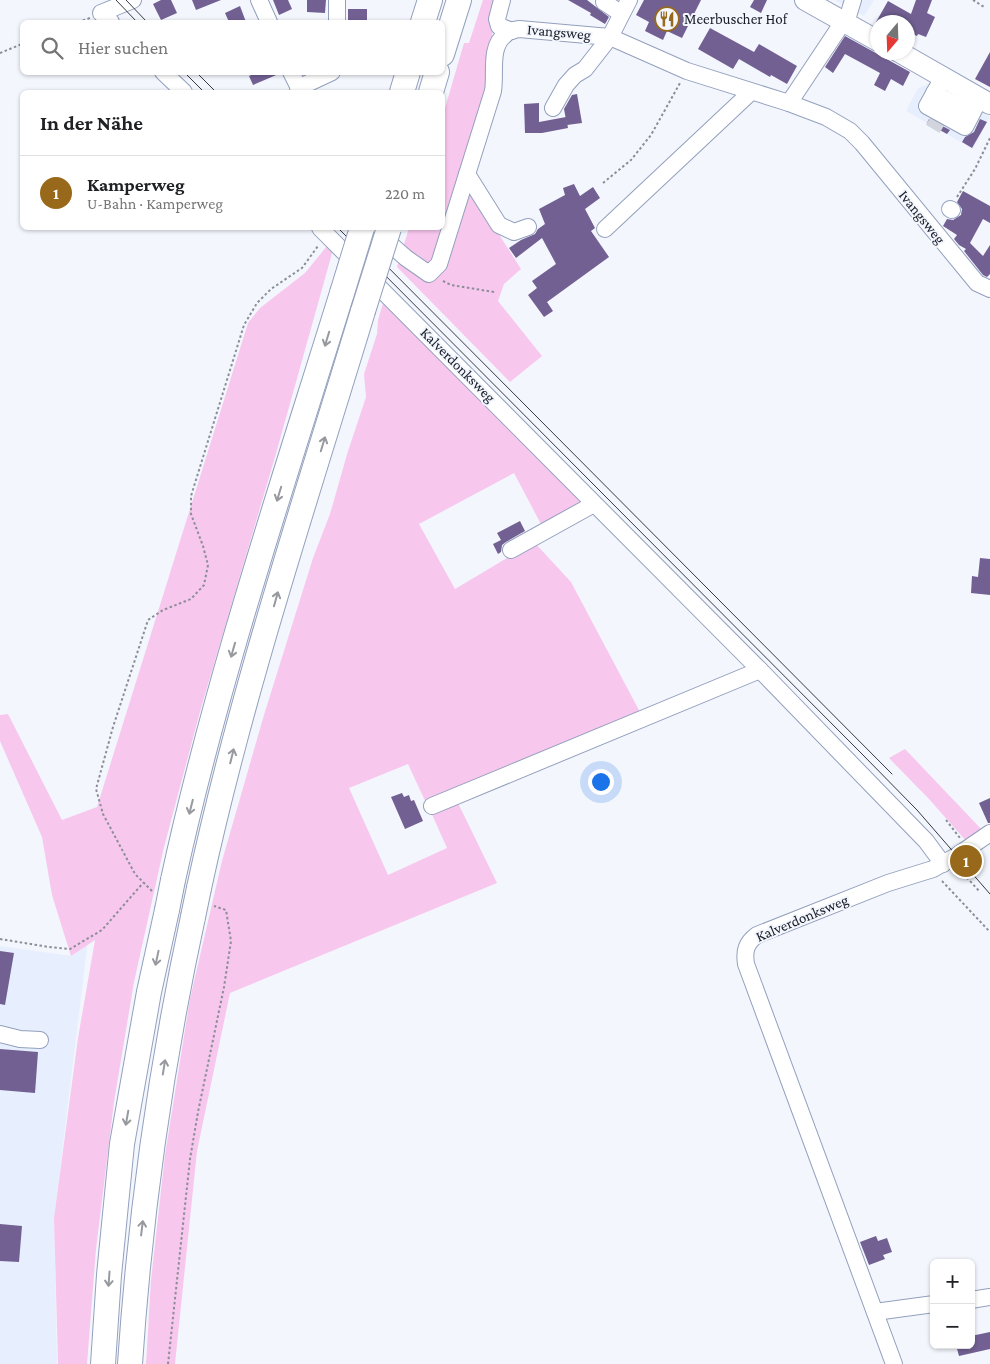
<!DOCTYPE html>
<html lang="de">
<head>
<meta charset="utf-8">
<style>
  :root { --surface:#fff; --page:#f2f2f2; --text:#202124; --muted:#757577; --line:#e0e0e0; --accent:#99691b }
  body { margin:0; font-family:"Crimson Pro",serif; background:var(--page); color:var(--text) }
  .controls { position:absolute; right:15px; bottom:15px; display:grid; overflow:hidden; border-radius:8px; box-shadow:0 1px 4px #0004 }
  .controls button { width:45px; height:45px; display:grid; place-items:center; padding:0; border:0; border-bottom:1px solid var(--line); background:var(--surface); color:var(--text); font:25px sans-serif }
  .compass { position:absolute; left:870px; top:15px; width:45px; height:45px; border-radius:50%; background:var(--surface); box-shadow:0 1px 4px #0004; rotate:199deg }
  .you { position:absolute; left:600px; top:781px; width:18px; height:18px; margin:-12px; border:4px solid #fff; border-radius:50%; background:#1a73e8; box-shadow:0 0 0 8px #1a73e833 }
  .badge { display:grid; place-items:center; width:32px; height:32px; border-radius:50%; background:var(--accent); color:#fff; font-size:16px; font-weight:700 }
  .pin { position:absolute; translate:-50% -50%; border:2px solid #fff; box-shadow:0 1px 5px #0006 }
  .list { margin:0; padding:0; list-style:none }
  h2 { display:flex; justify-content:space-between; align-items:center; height:65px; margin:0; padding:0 20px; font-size:21px }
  h2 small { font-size:16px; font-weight:400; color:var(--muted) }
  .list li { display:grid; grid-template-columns:32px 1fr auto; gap:15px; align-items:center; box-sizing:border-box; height:75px; padding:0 20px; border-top:1px solid var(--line) }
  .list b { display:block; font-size:19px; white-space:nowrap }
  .list p { margin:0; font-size:16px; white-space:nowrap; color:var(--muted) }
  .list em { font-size:16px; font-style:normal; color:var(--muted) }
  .icon { flex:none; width:28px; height:28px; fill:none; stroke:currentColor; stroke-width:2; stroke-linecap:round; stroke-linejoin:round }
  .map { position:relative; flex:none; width:990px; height:1364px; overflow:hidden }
  .search { position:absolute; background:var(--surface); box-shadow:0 1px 4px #0004; left:20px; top:20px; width:425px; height:55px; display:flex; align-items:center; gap:12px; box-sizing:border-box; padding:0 18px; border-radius:8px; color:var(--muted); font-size:19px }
  .panel { position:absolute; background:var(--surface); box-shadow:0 1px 4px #0004; left:20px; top:90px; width:425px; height:140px; border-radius:8px }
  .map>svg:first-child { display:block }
  .built { fill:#e7eefe }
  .green { fill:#f8c7ee }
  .building { fill:#726093 }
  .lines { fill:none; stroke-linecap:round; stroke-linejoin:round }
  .minor-tunnel { stroke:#d2d5dd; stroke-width:16; stroke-dasharray:16 8; stroke-linecap:butt }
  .minor-casing { stroke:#93a0bd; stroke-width:18 }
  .major-casing { stroke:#93a0bd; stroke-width:22 }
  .highway-casing { stroke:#93a0bd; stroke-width:26 }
  .path { stroke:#8a8e97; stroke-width:2; stroke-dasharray:2.5 2.5; stroke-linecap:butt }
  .minor { stroke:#fff; stroke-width:16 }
  .major { stroke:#fff; stroke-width:20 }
  .highway { stroke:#fff; stroke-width:24 }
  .tram { stroke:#353944; stroke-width:1 }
  .highway-bridge-casing { stroke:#93a0bd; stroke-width:26; stroke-linecap:butt }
  .highway-bridge { stroke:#fff; stroke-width:24 }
  .oneway { stroke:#97999e }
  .labels { text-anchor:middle; stroke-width:4; stroke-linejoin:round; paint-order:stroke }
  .poi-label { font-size:15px; fill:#171c27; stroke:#f3f6fd; text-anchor:start }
  .street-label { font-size:15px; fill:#171c27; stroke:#f3f6fd }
</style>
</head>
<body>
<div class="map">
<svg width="990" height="1364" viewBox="0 0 990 1364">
  <rect width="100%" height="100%" fill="#f3f6fd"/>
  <g class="built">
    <path d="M 835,0 L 874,0 L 864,16 Z"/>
    <path d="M 931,83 L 990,117 L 973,149 L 906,111 L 918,88 Z"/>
    <path d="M 88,940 L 54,1218 L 57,1364 L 0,1364 L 0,946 L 71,956 Z"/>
  </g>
  <g class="green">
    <path d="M 483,0 L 499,0 L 493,19 L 490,89 L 462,176 L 521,269 L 504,284 L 498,301 L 542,356 L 510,382 L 397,267 L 409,228 L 442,228 L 443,115 L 464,43 L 469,43 Z"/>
    <path d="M 327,246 L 333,248 L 331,257 L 275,457 L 201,708 L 164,847 L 134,982 L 114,1102 L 96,1249 L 87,1364 L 58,1364 L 54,1218 L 78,1038 L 95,940 L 71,956 L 52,895 L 42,837 L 0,741 L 0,715 L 8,714 L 62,820 L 97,807 L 248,323 L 260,308 L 305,273 Z"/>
    <path d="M 384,300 L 582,501 L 581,504 L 542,526 L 514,473 L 419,524 L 455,589 L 534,542 L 571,582 L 641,714 L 427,805 L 408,764 L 349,788 L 388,875 L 447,848 L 430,810 L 456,799 L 497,883 L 230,993 L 197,1151 L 175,1364 L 146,1364 L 151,1280 L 165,1155 L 190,999 L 222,861 L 264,715 L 313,558 L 330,514 L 348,451 L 366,397 L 364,374 L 377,334 L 378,320 Z"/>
    <path d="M 905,749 L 983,831 L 967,842 L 929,799 L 889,758 Z"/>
  </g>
  <g class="building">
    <path d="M 161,0 L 171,0 L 177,13 L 161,20 L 153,4 Z"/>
    <path d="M 192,0 L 221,0 L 196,10 Z"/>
    <path d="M 273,0 L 288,0 L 292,9 L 279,15 Z"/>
    <path d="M 307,0 L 326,0 L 325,13 L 307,12 Z"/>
    <path d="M 568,0 L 587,0 L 609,17 L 605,24 L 590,15 L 591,13 Z"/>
    <path d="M 644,0 L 701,0 L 682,38 L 667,31 L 663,40 L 645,31 L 649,22 L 636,15 Z"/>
    <path d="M 754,0 L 767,0 L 761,13 L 750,7 Z"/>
    <path d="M 916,0 L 932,0 L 927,13 L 935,17 L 926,37 L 918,34 L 917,36 L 908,32 L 908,22 L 876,22 L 888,1 L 911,14 Z"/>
    <path d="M 240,6 L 246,22 L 229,22 L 225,13 Z"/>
    <rect x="348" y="9" width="19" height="13"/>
    <path d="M 710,28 L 754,52 L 759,44 L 797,66 L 787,84 L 771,75 L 770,77 L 739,59 L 733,69 L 698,49 Z"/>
    <path d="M 845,36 L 910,72 L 903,86 L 891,79 L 885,91 L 874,85 L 880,73 L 845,54 L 833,73 L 825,67 Z"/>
    <path d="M 990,52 L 990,87 L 975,79 Z"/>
    <path d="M 258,72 L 281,72 L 281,73 L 253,85 L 249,76 Z"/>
    <path d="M 577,94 L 582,123 L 567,125 L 564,109 L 572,95 Z"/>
    <path d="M 539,103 L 539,122 L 566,117 L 568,128 L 542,133 L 525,133 L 524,104 Z"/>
    <path d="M 929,119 L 950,130 L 947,134 L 927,123 Z"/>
    <path d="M 980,119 L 987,122 L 972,148 L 962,142 L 965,137 L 974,132 Z"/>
    <path d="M 574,184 L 580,196 L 593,187 L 600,198 L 585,209 L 595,228 L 591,231 L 609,257 L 547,302 L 553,311 L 544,317 L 528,295 L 537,288 L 532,281 L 556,264 L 542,238 L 516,258 L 509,248 L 521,240 L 535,234 L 538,229 L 545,224 L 539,209 L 565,195 L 563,188 Z"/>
    <path d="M 963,191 L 990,206 L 990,223 L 983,219 L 970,243 L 983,256 L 990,245 L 990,274 L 987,277 L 983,275 L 964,251 L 966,249 L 959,245 L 954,239 L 957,235 L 943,226 L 947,219 L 953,220 L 961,215 L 962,209 L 957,202 Z"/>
    <path d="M 520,521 L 525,531 L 506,542 L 502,545 L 501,552 L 498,554 L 493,544 L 501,540 L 497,533 Z"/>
    <path d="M 980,558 L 990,559 L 990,595 L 971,593 L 972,576 L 978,577 Z"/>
    <path d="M 402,793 L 404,797 L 409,795 L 411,801 L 414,800 L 423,821 L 405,829 L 391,797 Z"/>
    <path d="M 990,798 L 990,823 L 988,823 L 979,803 Z"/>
    <path d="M 0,951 L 14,953 L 5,1005 L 0,1004 Z"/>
    <path d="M 0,1049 L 38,1052 L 35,1093 L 0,1090 Z"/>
    <path d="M 0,1224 L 22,1226 L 19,1262 L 0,1261 Z"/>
    <path d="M 876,1236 L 878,1241 L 887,1238 L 892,1252 L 883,1255 L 885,1259 L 869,1265 L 860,1242 Z"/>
    <path d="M 990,1332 L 990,1349 L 959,1356 L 956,1345 L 971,1345 L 971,1336 Z"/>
  </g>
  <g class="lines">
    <path class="minor-tunnel" d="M 930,118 L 950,130"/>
    <g class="minor-casing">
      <g id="minor">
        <path d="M 259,0 L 269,22"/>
        <path d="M 337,0 L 337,22"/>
        <path d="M 502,0 L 497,19 L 499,26 L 512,31"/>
        <path d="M 606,0 L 604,2 L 616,10"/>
        <path d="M 111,22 L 101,13 L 133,0"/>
        <path d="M 846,23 L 853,0"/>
        <path d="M 163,72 L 184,92"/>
        <path d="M 291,72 L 301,92"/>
        <path d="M 943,77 L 927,106 L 965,127 L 980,98"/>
        <path d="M 298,88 L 332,72"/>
        <path d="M 934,93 L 972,113"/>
        <path d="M 789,103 L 843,22"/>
        <path d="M 553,108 L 566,85 L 575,75 L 585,69 L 610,37 L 629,0"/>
        <path d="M 467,174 L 499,225 L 514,232 L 528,227"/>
        <path d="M 950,209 L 952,210"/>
        <path d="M 320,228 L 760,670 L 926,841 L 943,864"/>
        <path d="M 372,228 L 406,258 L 429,274 L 439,264 L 493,91 C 496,74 489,47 505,35 C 508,31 514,30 519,29 L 610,37 L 687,71 L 789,103 L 826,117 L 850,131 L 862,143 L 977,283 L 990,289"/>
        <path d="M 605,229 L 751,92"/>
        <path d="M 511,550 L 594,504"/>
        <path d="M 432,806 L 760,670"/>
        <path d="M 0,1034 L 20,1039 L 40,1040"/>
        <path d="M 971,1300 L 990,1297"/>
        <path d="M 875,1312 L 934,1304"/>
        <path d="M 894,1364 L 746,964 C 744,951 746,943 757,935 L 888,883 L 933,869 L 958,855 L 990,833"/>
      </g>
    </g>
    <g class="major-casing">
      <g id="major">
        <path d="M 805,0 L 878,41"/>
        <path d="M 899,52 L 990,104"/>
      </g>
    </g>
    <g class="highway-casing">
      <g id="highway">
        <path d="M 423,22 L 430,0"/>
        <path d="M 442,54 L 459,0"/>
        <path d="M 402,92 L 408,72"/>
        <path d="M 431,92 L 437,72"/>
        <path d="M 173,880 C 216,682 282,486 342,293"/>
        <path d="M 199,888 C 241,693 305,502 363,311"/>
        <path d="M 103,1364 L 109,1275 L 122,1144 L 149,992 L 167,910"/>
        <path d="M 130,1364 C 140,1214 161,1065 193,917"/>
      </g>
    </g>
    <g class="path">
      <path d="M 973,0 L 984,7"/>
      <path d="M 78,22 L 90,18"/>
      <path d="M 0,53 L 22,44"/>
      <path d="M 603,183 L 631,160 L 651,135 L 680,83"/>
      <path d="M 957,197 L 975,169 L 990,138"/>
      <path d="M 443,281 L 451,285 L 494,292"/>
      <path d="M 946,820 L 960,838"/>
      <path d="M 960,870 L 980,892"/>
      <path d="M 942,881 L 990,932"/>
      <path d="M 152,891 L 135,874 L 103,814 L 96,789 L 113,727 L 148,620 L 163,610 L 191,599 L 204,585 L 208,565 L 203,546 L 191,514 L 191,496 L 244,325 L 257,303 L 271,289 L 302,268 L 318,246"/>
      <path d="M 0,939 L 49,947 L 70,949 L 102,930 L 143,883"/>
      <path d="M 168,1364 L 190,1159 L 198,1112 L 224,987 L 231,941 L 226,910 L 214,906"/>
    </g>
    <use href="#minor" class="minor"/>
    <use href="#major" class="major"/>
    <use href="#highway" class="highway"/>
    <g class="tram">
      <path d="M 116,0 L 137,22"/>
      <path d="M 126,0 L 147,22"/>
      <path d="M 184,72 L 204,92"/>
      <path d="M 196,72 L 216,92"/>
      <path d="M 338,228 L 862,754 L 917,810 L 990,894"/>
      <path d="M 349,228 L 892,774"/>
    </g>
    <g class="highway-bridge-casing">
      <g id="highway-bridge">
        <path d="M 342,293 L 362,228"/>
        <path d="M 363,311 L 389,228"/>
        <path d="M 167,910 L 173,880"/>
        <path d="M 193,917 L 199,888"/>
      </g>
    </g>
    <use href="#highway-bridge" class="highway-bridge"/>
  </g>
  <defs><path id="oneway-shaft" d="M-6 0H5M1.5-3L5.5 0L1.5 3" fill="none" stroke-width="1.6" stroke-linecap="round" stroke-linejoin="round" transform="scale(1.25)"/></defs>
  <g class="oneway">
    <use href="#oneway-shaft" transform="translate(327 339) rotate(107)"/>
    <use href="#oneway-shaft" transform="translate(323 444) rotate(-73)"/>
    <use href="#oneway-shaft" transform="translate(279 494) rotate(107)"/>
    <use href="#oneway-shaft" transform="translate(276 599) rotate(-74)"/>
    <use href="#oneway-shaft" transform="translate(233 650) rotate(106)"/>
    <use href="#oneway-shaft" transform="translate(232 756) rotate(-76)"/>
    <use href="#oneway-shaft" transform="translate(191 807) rotate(104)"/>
    <use href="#oneway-shaft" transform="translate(157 958) rotate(102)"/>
    <use href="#oneway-shaft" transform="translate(164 1067) rotate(-81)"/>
    <use href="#oneway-shaft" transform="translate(127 1118) rotate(100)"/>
    <use href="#oneway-shaft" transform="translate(142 1228) rotate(-83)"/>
    <use href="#oneway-shaft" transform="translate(109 1279) rotate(94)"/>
  </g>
  <defs>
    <g id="restaurant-ring" transform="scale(1.25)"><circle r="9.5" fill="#f3f6fd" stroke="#99691b" stroke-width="1.5"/><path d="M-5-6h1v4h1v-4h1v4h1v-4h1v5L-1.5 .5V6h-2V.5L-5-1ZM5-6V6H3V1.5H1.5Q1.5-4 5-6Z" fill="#99691b"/></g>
  </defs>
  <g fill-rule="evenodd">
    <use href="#restaurant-ring" x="667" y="19"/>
  </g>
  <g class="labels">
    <g class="poi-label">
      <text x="684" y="24">Meerbuscher Hof</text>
    </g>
    <g class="street-label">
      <text transform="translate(559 32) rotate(5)" y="5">Ivangsweg</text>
      <text transform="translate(922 217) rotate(51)" y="5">Ivangsweg</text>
      <text transform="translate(458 365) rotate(45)" y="5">Kalverdonksweg</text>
      <text transform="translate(802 918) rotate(-23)" y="5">Kalverdonksweg</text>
    </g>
  </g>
</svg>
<div class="controls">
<button>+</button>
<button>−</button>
</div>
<svg class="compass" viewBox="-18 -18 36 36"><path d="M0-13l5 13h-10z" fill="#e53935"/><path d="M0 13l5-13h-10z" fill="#757577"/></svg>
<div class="you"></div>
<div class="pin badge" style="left:966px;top:861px">1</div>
<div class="search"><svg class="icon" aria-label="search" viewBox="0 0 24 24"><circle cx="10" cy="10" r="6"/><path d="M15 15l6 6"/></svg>Hier suchen</div>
<section class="panel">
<h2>In der Nähe<small></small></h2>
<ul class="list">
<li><span class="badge">1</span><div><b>Kamperweg</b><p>U-Bahn · Kamperweg</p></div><em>220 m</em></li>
</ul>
</section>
</div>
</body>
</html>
